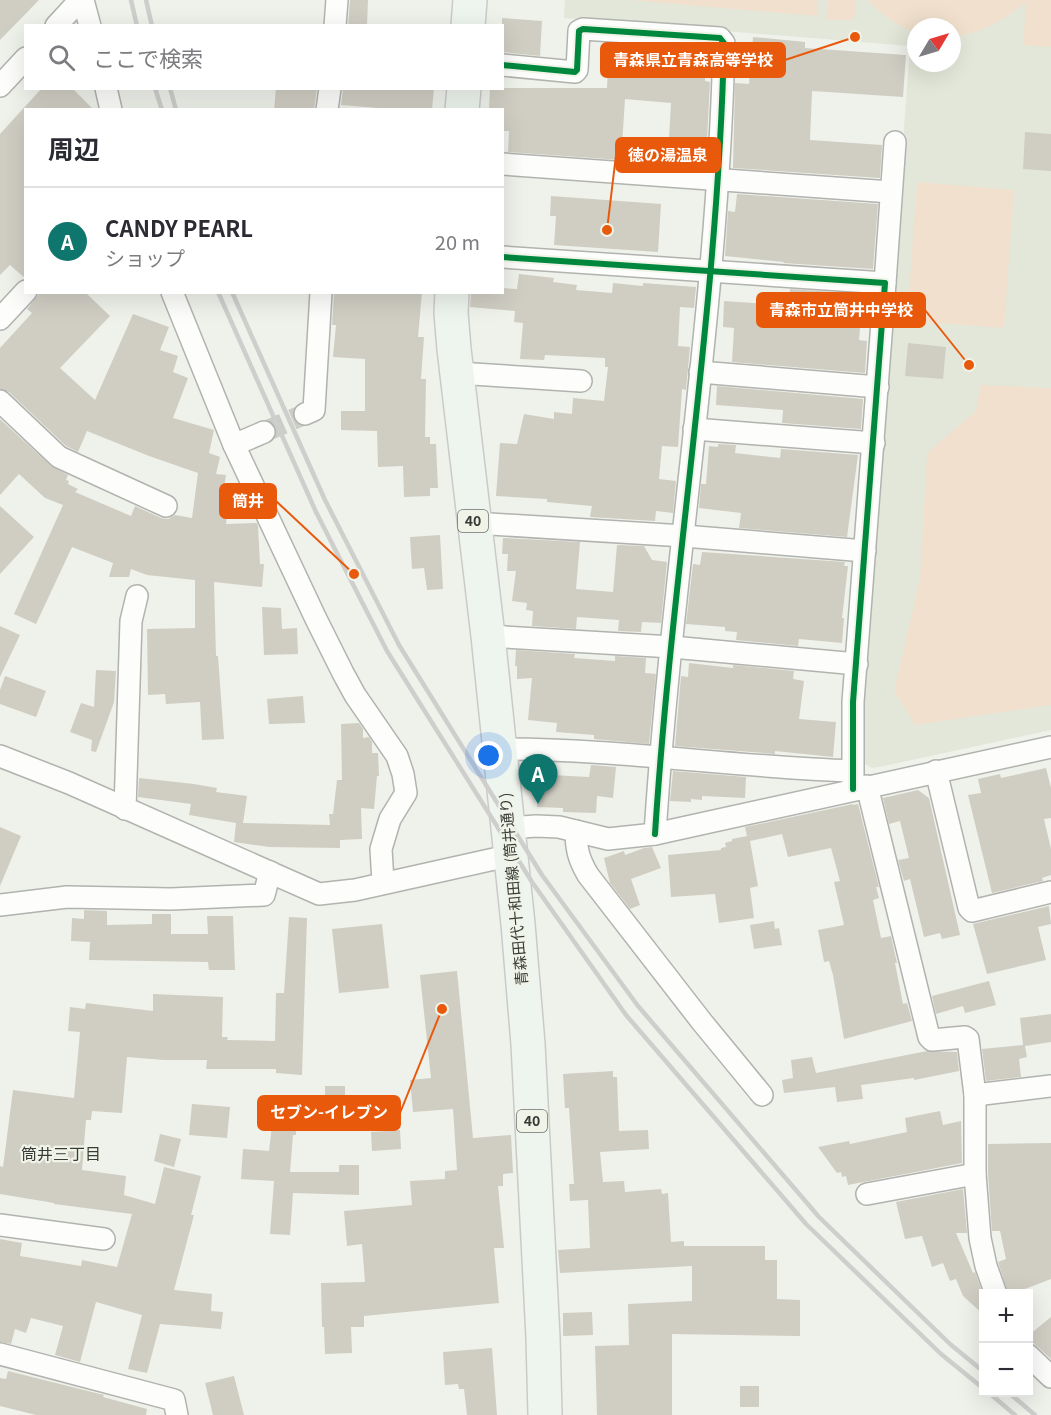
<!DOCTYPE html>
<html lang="ja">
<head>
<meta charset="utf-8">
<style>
  :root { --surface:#fff; --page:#f7f7f7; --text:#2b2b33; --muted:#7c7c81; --line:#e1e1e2; --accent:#0f766e }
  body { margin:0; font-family:Georgia,"Noto Sans JP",serif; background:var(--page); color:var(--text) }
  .controls { position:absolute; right:18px; bottom:18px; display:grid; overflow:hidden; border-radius:0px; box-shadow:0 6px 24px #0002 }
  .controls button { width:54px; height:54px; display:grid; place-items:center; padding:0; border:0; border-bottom:2px solid var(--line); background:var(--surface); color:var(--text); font:30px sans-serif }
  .compass { position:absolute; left:907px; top:18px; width:54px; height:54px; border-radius:50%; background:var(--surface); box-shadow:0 6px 24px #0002; rotate:52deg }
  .you { position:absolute; left:489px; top:756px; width:21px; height:21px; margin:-15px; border:4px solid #fff; border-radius:50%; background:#1a73e8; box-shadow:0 0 0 9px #1a73e833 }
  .badge { display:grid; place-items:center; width:39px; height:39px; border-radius:50%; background:var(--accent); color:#fff; font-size:20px; font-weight:700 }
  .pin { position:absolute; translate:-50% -50px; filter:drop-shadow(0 2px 3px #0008) }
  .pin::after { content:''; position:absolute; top:32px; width:21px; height:18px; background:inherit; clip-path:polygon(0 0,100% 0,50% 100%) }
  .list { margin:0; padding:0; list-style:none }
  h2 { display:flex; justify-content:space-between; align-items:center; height:78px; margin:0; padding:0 24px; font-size:26px }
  h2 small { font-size:20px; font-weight:400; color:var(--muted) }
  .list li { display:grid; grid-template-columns:39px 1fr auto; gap:18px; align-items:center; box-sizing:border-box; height:108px; padding:0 24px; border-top:2px solid var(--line) }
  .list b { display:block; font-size:22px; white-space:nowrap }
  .list p { margin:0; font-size:20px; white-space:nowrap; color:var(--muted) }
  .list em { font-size:20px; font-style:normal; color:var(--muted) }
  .icon { flex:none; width:33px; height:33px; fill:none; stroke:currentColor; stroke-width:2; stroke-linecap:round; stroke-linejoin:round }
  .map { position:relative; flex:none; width:1051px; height:1415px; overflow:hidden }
  .search { position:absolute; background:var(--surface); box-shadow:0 6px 24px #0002; left:24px; top:24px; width:480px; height:66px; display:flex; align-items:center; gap:15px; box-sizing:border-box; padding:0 21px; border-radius:0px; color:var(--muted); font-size:22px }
  .panel { position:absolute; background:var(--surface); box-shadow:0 6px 24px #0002; left:24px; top:108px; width:480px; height:186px; border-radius:0px }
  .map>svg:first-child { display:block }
  .built { fill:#e2e7d9; fill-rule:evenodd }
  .green { fill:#f0e0cd }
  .building { fill:#d0cec3 }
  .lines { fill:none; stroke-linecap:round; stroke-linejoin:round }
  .street-tunnel { stroke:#cbcdc7; stroke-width:21; stroke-dasharray:21 10; stroke-linecap:butt }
  .street-casing { stroke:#b1b3ae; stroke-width:24 }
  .primary-casing { stroke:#cacbc8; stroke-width:36 }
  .street { stroke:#fdfdfc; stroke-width:21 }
  .primary { stroke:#eef4ee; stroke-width:33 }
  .rail { stroke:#cececd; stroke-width:4.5 }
  .cycleway-casing { stroke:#f0f4e8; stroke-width:10 }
  .cycleway { stroke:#00873e; stroke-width:6 }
  .labels { text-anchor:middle; stroke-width:4.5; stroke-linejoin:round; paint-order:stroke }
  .shield { fill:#f0f4e8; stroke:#70726b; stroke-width:1.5 }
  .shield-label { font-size:14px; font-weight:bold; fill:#393b36 }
  .street-label { font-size:15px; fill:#393b36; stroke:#f0f4e8 }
  .neighbourhood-label { font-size:16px; fill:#393b36; stroke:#f0f4e8 }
  .leader { fill:none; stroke:#e8590c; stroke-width:2 }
  .callout-dot { fill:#e8590c; stroke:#f0f4e8; stroke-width:2 }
  .callout { fill:#e8590c; stroke:#e8590c; stroke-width:2 }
  .callout-label { font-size:16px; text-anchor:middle; font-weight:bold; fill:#fff }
</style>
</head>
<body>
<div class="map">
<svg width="1051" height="1415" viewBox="0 0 1051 1415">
  <rect width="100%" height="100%" fill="#eff1eb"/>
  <path class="built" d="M 565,0 L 1051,0 L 1051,730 L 884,766 L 872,768 L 865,764 L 864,753 L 865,667 L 910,46 L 564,18 ZM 916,27 L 952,27 L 952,63 L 916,63 Z"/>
  <g class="green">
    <path d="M 628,0 L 818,0 L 817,16 Z"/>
    <path d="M 828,0 L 856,0 L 854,20 L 826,20 Z"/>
    <path d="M 867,0 L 1051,0 L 1051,47 L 1023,45 L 1026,2 C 1004,20 981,34 952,37 L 952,27 L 916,27 L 916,33 C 897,26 881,14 867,0 Z"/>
    <path d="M 917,182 L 1014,190 L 1004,328 L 907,321 Z"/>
    <path d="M 980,385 L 1051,388 L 1051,705 L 915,725 L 894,691 L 920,578 L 927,453 L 976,411 Z"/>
  </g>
  <g class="building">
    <path d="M 0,0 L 39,0 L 0,40 Z"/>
    <path d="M 350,0 L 368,0 L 367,26 L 348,26 Z"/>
    <path d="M 502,18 L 542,21 L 540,56 L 502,52 Z"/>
    <path d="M 753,37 L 805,42 L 805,48 L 906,55 L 903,97 L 812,91 L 810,140 L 882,145 L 880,178 L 733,168 L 735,83 L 749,84 Z"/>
    <path d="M 603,43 L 697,49 L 695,76 L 705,77 L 705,81 L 710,82 L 706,160 L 668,157 L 671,103 L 625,99 L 621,160 L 508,152 L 509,131 L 502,131 L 502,109 L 489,108 L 490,88 L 607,88 L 608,66 L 601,65 Z"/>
    <path d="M 42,88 L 72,88 L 94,110 L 26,110 L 26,279 L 10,265 L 0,275 L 0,134 Z"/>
    <path d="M 276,88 L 317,88 L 314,110 L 274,110 Z"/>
    <path d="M 343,88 L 434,88 L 432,110 L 403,110 L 341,105 Z"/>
    <path d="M 1025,132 L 1051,134 L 1051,171 L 1023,169 Z"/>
    <path d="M 737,194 L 878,204 L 873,269 L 783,263 L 784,262 L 725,256 L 728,211 L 735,212 Z"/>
    <path d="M 551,196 L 661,204 L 658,252 L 554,245 L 556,216 L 550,216 Z"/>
    <path d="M 519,274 L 554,278 L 553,282 L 577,285 L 576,290 L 612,293 L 613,283 L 643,286 L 643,283 L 696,287 L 694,308 L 680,307 L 678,346 L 690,347 L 686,390 L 682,389 L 678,447 L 662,446 L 659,479 L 676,481 L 673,513 L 656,511 L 655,521 L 590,517 L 592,506 L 547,502 L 547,499 L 496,496 L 500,443 L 517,444 L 524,414 L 554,419 L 554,412 L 572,414 L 573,398 L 604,401 L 608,367 L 605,367 L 605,358 L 545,355 L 544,360 L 520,359 L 523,323 L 514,322 L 515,311 L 470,307 L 471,292 L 502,292 L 502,288 L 517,289 Z"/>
    <path d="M 790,289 L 863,294 L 859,340 L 867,341 L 865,373 L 732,362 L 734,328 L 723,327 L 724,301 L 769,304 L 770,302 L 789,304 Z"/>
    <path d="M 40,292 L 85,292 L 110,316 L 60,368 L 95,400 L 133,314 L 169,327 L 160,350 L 178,356 L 173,372 L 188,378 L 173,418 L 214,430 L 209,453 L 220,457 L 216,474 L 226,475 L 222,501 L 229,502 L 226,524 L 257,523 L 258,526 L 260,564 L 264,564 L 262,587 L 214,582 L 216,656 L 218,656 L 224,739 L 202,740 L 200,702 L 166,704 L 165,694 L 148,695 L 147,629 L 195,628 L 195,580 L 147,575 L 131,569 L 129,577 L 109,577 L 113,563 L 72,547 L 36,624 L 14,614 L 63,505 L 45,498 L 19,474 L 0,495 L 0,419 L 51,466 L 68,475 L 66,480 L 69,481 L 68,484 L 78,489 L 75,492 L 131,516 L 135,506 L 161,518 L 168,519 L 175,515 L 192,518 L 198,473 L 149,456 L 87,431 L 78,452 L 66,446 L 9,392 L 0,389 L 0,348 L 32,313 L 27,309 Z"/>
    <path d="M 334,292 L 422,292 L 418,337 L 424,337 L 421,379 L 426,379 L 425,437 L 430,437 L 430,444 L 436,444 L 437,467 L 438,488 L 430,488 L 430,496 L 404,497 L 403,466 L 378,467 L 377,431 L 341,430 L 341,411 L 365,411 L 365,359 L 333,357 L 336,325 L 332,325 Z"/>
    <path d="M 908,343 L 946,347 L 943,379 L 905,376 Z"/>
    <path d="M 717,386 L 863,399 L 861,429 L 782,423 L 783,410 L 716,405 Z"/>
    <path d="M 718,444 L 736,445 L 735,453 L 780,458 L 781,449 L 858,455 L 847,537 L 739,528 L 741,513 L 699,508 L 701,484 L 706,484 L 709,446 L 718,447 Z"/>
    <path d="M 0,506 L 34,537 L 0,574 Z"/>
    <path d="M 440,535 L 443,589 L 427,590 L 424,568 L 412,569 L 410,537 Z"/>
    <path d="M 503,538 L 580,542 L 576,589 L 613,592 L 617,545 L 644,546 L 652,560 L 667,562 L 661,623 L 642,622 L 641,632 L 618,631 L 619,620 L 577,617 L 576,629 L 532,626 L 533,611 L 526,610 L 527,603 L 512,601 L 516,571 L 507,571 L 508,554 L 502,554 Z"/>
    <path d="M 702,552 L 845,562 L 844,566 L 848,566 L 842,618 L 844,618 L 842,643 L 799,639 L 798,646 L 736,640 L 737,632 L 725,631 L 725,627 L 686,624 L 693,564 L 700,565 Z"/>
    <path d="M 262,607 L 281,608 L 282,629 L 297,628 L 298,654 L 264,655 Z"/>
    <path d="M 0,626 L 20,635 L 0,677 Z"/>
    <path d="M 516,650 L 575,654 L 574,658 L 615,661 L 615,656 L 646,658 L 645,673 L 656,674 L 649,744 L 594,739 L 594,735 L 556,732 L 557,723 L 528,720 L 532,678 L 517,679 L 517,666 L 515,666 Z"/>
    <path d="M 689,663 L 733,668 L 733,665 L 794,671 L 793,679 L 804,681 L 799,719 L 836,722 L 833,757 L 775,751 L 775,754 L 675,746 L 681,676 L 688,677 Z"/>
    <path d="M 96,670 L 116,671 L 114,702 L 96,752 L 91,751 L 92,740 L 70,732 L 81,703 L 94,707 Z"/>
    <path d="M 5,676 L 46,691 L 36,717 L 0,704 L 0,690 Z"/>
    <path d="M 303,696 L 305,723 L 269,724 L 267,699 Z"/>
    <path d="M 359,723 L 363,729 L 363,738 L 369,737 L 372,742 L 372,753 L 378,753 L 379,776 L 377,776 L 374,809 L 361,808 L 362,839 L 340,840 L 340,848 L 269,847 L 234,842 L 236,823 L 189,815 L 191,804 L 138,797 L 139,778 L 194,784 L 217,788 L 216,792 L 247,796 L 243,823 L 330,825 L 329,814 L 333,814 L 337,780 L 342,780 L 341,724 Z"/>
    <path d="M 591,765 L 616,767 L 613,798 L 597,796 L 596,813 L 563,812 L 563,808 L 537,807 L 537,793 L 533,793 L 533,774 L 589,777 Z"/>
    <path d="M 1046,768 L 1051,788 L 1051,818 L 1044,819 L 1051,849 L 1051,875 L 1042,878 L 1043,881 L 992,893 L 968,795 L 981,793 L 978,779 L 1000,774 L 1001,778 Z"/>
    <path d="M 673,771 L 746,777 L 745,798 L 702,796 L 702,800 L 691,799 L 691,802 L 670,801 Z"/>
    <path d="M 918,790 L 929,798 L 960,935 L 942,939 L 940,933 L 924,937 L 910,879 L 904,881 L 898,860 L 909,858 L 900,821 L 889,824 L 883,798 Z"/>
    <path d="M 853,804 L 853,805 L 858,804 L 879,887 L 876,887 L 879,898 L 873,900 L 881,938 L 891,936 L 897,963 L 895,963 L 903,1004 L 907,1003 L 912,1021 L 844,1039 L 833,975 L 829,961 L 824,962 L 818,930 L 844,925 L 834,882 L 840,881 L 831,848 L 788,857 L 782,834 L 750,841 L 758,886 L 750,888 L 754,918 L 719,923 L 715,894 L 671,897 L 668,855 L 721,850 L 721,848 L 726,847 L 725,843 L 732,841 L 732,839 L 747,836 L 745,827 Z"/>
    <path d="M 0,827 L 21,836 L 0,886 Z"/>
    <path d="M 652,847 L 661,868 L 631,879 L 640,905 L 630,909 L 610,883 L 604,858 L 624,851 L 625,855 L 644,848 Z"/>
    <path d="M 1049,906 L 1051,924 L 1038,927 L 1046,960 L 987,974 L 973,924 Z"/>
    <path d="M 84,910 L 107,911 L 107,925 L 152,924 L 152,914 L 171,914 L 171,934 L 208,934 L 207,916 L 233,916 L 235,970 L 209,970 L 208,962 L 89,960 L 90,942 L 71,941 L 72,918 L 84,919 Z"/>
    <path d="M 289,917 L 307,918 L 302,1075 L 276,1073 L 276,1069 L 206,1069 L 207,1060 L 164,1060 L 127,1057 L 122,1113 L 92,1111 L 91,1120 L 86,1120 L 82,1170 L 126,1176 L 124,1195 L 155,1204 L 164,1167 L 201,1176 L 191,1215 L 194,1215 L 174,1290 L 212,1294 L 211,1311 L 223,1312 L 221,1329 L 160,1324 L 147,1373 L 128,1369 L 142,1315 L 96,1302 L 80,1362 L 55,1355 L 63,1326 L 31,1318 L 26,1333 L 15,1329 L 11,1344 L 0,1342 L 0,1239 L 22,1243 L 20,1256 L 81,1266 L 82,1260 L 117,1267 L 132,1214 L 54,1204 L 54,1203 L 0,1194 L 0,1166 L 3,1167 L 13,1090 L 74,1098 L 80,1032 L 68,1031 L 70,1007 L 85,1009 L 86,1003 L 153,1011 L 153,994 L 223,997 L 222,1037 L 228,1037 L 227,1040 L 275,1041 L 276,993 L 284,993 Z"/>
    <path d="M 774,921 L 775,929 L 779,928 L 782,945 L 754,949 L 750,925 Z"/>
    <path d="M 382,924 L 389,988 L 339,993 L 332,929 Z"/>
    <path d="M 457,971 L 473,1138 L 511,1135 L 513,1173 L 503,1174 L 503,1186 L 498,1186 L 504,1248 L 494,1248 L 499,1303 L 364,1316 L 364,1327 L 351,1327 L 352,1353 L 325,1354 L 324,1327 L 322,1327 L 321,1283 L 365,1282 L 362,1244 L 347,1246 L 344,1211 L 412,1205 L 410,1181 L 445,1179 L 445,1171 L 457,1170 L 453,1109 L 413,1112 L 410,1080 L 431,1078 L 420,975 Z"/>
    <path d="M 989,981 L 996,1005 L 965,1013 L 963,1006 L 936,1014 L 932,996 Z"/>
    <path d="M 1051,1014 L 1051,1042 L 1025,1046 L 1027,1057 L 1019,1059 L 1021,1077 L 986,1081 L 982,1049 L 1023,1045 L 1020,1018 Z"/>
    <path d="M 927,1051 L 957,1052 L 959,1071 L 914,1080 L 914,1078 L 861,1085 L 863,1099 L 837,1102 L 835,1087 L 784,1093 L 782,1080 L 793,1078 L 791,1060 L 812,1057 L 816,1073 Z"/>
    <path d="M 613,1071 L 613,1077 L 617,1077 L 619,1131 L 648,1130 L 649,1149 L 600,1152 L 603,1182 L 624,1181 L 625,1192 L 661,1189 L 662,1194 L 668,1193 L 671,1242 L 684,1241 L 684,1246 L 765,1246 L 765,1260 L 777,1260 L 777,1299 L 800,1300 L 800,1336 L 672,1334 L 672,1415 L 597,1415 L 595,1346 L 629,1345 L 628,1304 L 692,1301 L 692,1266 L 560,1273 L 558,1250 L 590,1248 L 588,1200 L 570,1201 L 569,1184 L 574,1184 L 569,1108 L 565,1108 L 563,1074 Z"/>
    <path d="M 325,1086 L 345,1086 L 345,1096 L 356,1096 L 357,1130 L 296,1131 L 296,1135 L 293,1135 L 290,1172 L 339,1172 L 339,1165 L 359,1165 L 359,1195 L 293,1193 L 290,1235 L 270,1234 L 274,1181 L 241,1179 L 243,1149 L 269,1151 L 274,1108 L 325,1115 Z"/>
    <path d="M 192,1104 L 230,1107 L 227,1138 L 189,1135 Z"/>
    <path d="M 940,1111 L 943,1125 L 961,1121 L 962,1163 L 848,1185 L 846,1176 L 842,1177 L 841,1172 L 837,1173 L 818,1147 L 849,1141 L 850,1144 L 907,1132 L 905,1118 Z"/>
    <path d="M 400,1130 L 401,1149 L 372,1151 L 371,1132 Z"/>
    <path d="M 160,1134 L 181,1139 L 174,1167 L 154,1161 Z"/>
    <path d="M 1051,1143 L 1051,1279 L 1015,1293 L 1008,1293 L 998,1262 L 1006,1259 L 1000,1231 L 992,1231 L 988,1174 L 988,1144 Z"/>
    <path d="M 963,1189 L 967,1233 L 956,1233 L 973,1273 L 975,1272 L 984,1297 L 984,1315 L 963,1296 L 956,1279 L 950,1281 L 943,1263 L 932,1267 L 922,1236 L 905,1239 L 896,1202 Z"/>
    <path d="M 592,1312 L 593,1335 L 563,1336 L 563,1313 Z"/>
    <path d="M 1051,1317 L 1051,1359 L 1029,1339 L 1029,1335 Z"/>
    <path d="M 492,1348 L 497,1415 L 467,1415 L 464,1389 L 459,1389 L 458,1384 L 445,1385 L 443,1352 Z"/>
    <path d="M 8,1371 L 104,1395 L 103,1397 L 147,1409 L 146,1415 L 36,1415 L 0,1406 L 0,1378 L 6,1379 Z"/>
    <path d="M 234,1376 L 244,1415 L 213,1415 L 205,1383 Z"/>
    <rect x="740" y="1386" width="19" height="21"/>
  </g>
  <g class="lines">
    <path class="street-tunnel" d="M 264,432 L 305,414"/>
    <g class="street-casing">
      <g id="street">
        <path d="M 83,0 L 90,26"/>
        <path d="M 56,26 L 80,0"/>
        <path d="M 335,26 L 337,0"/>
        <path d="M 502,65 L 575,72 L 577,70 L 579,31 L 583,29 L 720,38 L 724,43 C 718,308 672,570 655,834"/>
        <path d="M 0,86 L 26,58"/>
        <path d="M 106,88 L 111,110"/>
        <path d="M 327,110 L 330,88"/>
        <path d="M 502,164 L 891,192"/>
        <path d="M 502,257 L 885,283 L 853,702 L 853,789"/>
        <path d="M 885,283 L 895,142"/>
        <path d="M 172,292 L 234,445 L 316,619 L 343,673 L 355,695 L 397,756 L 403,774 L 406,793 L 390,819 L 381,849 L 383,882"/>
        <path d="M 0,319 L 26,291"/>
        <path d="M 700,372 L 878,387"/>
        <path d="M 458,373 L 581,381"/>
        <path d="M 0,401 L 59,457 L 166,506"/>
        <path d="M 305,414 L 314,410 L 321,292"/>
        <path d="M 694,429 L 874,443"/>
        <path d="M 234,445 L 264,432"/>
        <path d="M 474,523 L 684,536 L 865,551"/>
        <path d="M 488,636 L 672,647 L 857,664"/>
        <path d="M 500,749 C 618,749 734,767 852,771"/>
        <path d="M 0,756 L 69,783 L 319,894 L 355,890 L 512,855"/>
        <path d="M 936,771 L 969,908 L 972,911 L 1051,892"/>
        <path d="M 867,786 L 929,1037 L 932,1040 L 965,1037 L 968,1039 L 975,1095 L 975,1174 L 980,1238 L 986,1266 L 996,1294"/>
        <path d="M 125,809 L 131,621 L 137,596"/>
        <path d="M 509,828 L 536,826 L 559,827 L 608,839 L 655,834 L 1051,747"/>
        <path d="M 576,831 C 576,849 579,860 588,875 L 702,1022 L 762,1095"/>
        <path d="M 0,905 L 67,897 L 171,899 L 264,895 L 270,872"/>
        <path d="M 975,1095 L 1051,1086"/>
        <path d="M 867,1194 L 975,1174"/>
        <path d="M 0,1225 L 104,1239"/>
        <path d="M 0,1354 L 174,1400 L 177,1415"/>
        <path d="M 1028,1355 L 1051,1377"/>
      </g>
    </g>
    <g class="primary-casing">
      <g id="primary">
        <path d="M 468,26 L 470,0"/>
        <path d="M 462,110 L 464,88"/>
        <path d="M 452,292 L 451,313 L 454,349 L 488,636 L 518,924 L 528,1044 L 543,1337 L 545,1415"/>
      </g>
    </g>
    <use href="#street" class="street"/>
    <use href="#primary" class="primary"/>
    <g class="rail">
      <path d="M 131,0 L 137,26"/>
      <path d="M 146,0 L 152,26"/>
      <path d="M 155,88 L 162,110"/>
      <path d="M 170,88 L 176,110"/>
      <path d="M 218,292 L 316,512 L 387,651 L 532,882 L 626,1015 L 806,1224 L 941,1354 L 984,1389"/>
      <path d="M 232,292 L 325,500 L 399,645 L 542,875 L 638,1006 L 819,1217 L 950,1344 L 984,1372"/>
      <path d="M 988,1392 L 1015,1415"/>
      <path d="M 1008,1392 L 1035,1415"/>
    </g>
    <g class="cycleway-casing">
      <g id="cycleway">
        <path d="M 502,65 L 575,72 L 577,70 L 579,31 L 583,29 L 720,38 L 724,43 C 718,308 672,570 655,834"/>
        <path d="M 502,257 L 885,283 L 853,702 L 853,789"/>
      </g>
    </g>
    <use href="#cycleway" class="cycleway"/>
  </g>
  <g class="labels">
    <g class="shield">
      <rect x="458" y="510" width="30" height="22" rx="4.5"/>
      <rect x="517" y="1110" width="30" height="22" rx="4.5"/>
    </g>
    <g class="shield-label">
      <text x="473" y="526">40</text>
      <text x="532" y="1126">40</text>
    </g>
    <g class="street-label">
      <text transform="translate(514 889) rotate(-95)" y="5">青森田代十和田線 (筒井通り)</text>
    </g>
    <g class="neighbourhood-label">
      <text x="61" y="1160">筒井三丁目</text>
    </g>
  </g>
  <path class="leader" d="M855 37L785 60M607 230L616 155M969 365L925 310M354 574L276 501M442 1009L400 1113"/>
  <g class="callout-dot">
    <circle cx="855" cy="37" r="6"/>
    <circle cx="607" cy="230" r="6"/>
    <circle cx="969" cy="365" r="6"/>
    <circle cx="354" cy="574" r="6"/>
    <circle cx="442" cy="1009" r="6"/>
  </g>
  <g class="callout">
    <rect x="601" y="43" width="184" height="34" rx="6"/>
    <rect x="616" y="138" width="104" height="34" rx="6"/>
    <rect x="757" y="293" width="168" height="34" rx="6"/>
    <rect x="220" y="484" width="56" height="34" rx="6"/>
    <rect x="258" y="1096" width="142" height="34" rx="6"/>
  </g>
  <g class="callout-label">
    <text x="693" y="66">青森県立青森高等学校</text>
    <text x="668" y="161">徳の湯温泉</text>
    <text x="841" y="316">青森市立筒井中学校</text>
    <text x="248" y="507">筒井</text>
    <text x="329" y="1118">セブン-イレブン</text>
  </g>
</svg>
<div class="controls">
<button>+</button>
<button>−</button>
</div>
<svg class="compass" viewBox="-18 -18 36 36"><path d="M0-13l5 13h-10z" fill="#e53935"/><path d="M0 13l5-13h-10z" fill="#7c7c81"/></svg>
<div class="you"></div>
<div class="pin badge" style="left:538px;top:804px">A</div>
<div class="search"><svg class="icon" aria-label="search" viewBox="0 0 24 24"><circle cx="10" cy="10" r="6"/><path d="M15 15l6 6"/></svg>ここで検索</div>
<section class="panel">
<h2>周辺<small></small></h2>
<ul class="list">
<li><span class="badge">A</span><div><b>CANDY PEARL</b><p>ショップ</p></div><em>20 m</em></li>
</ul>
</section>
</div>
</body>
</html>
